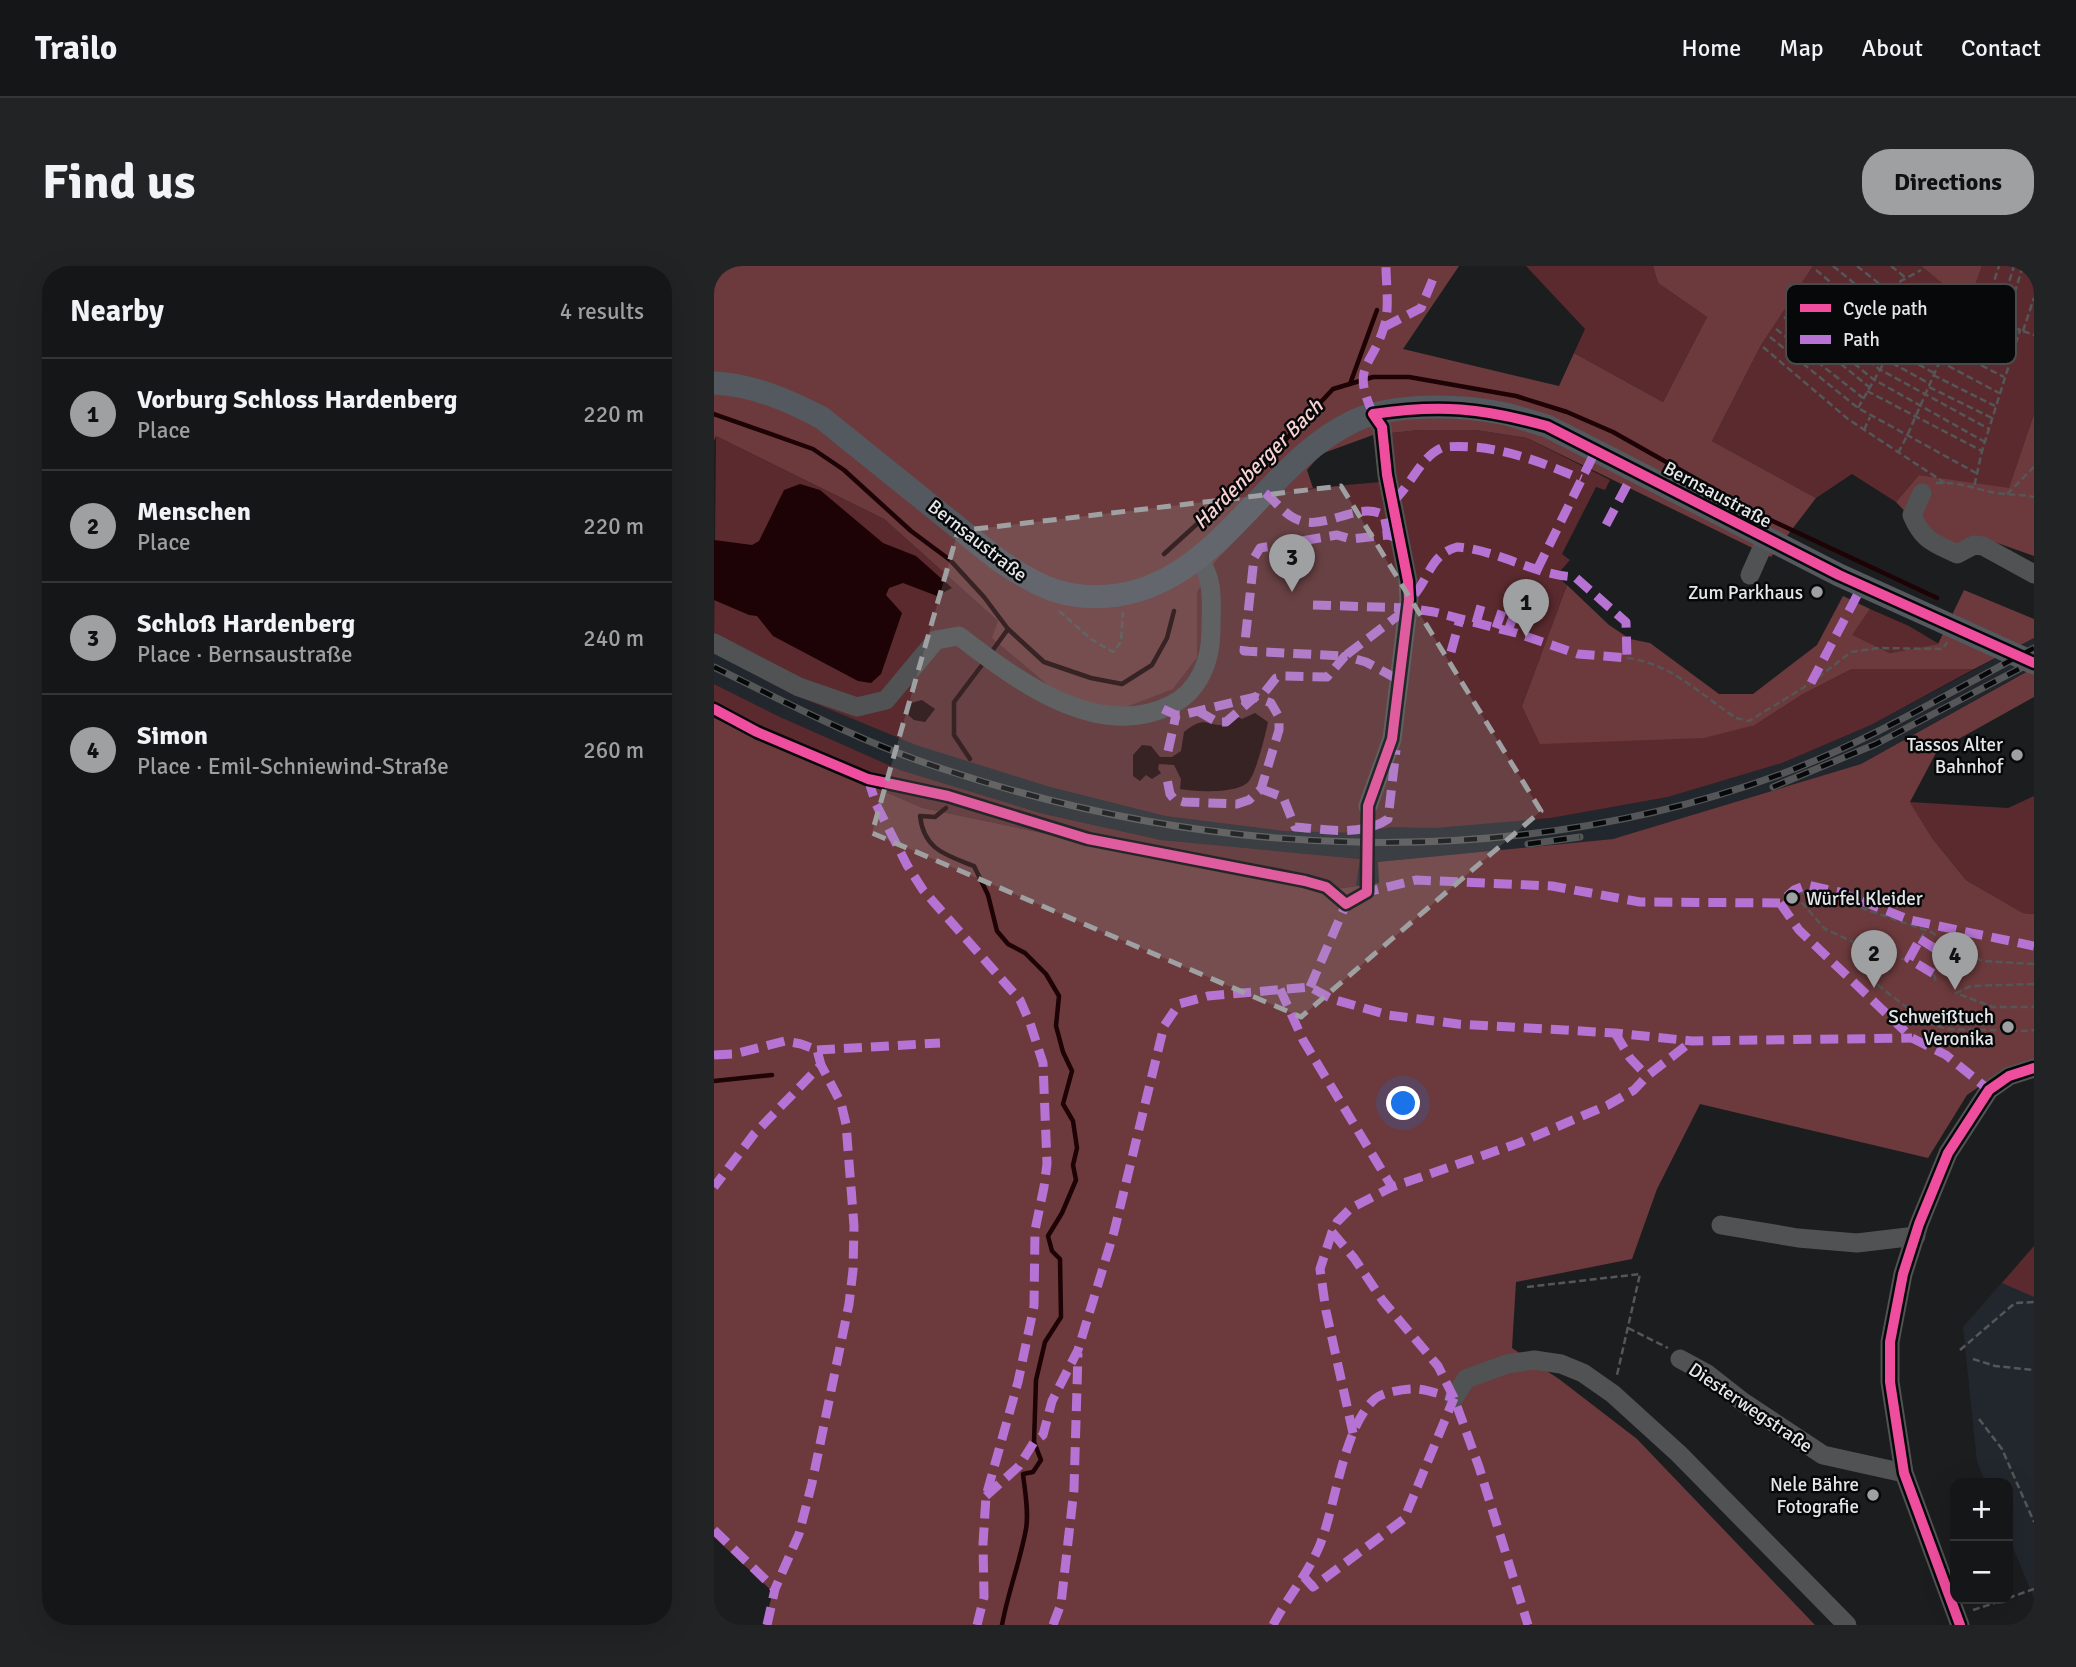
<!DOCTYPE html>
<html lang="en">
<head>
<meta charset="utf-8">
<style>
  :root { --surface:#151617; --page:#222324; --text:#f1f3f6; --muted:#9d9fa1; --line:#343536; --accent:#9fa0a2 }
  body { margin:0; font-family:Signika,sans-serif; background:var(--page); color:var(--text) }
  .controls { position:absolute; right:21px; bottom:21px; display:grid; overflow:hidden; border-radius:14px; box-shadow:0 7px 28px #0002 }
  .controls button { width:63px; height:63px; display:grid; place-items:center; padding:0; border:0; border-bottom:2px solid var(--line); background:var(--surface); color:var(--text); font:35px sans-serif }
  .you { position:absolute; left:690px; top:838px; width:24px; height:24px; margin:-18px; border:5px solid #fff; border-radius:50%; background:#1a73e8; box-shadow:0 0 0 10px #1a73e833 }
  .badge { display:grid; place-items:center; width:46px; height:46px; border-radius:50%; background:var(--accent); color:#111; font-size:23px; font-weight:700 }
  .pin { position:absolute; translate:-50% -58px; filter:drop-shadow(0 2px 4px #0008) }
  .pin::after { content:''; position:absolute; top:37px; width:24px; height:21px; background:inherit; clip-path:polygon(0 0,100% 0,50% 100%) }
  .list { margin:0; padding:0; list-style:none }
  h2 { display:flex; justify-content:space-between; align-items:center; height:91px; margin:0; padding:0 28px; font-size:30px }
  h2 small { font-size:23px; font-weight:400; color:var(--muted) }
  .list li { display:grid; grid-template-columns:46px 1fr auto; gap:21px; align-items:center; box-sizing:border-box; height:112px; padding:0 28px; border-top:2px solid var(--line) }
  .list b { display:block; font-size:26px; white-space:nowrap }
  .list p { margin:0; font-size:23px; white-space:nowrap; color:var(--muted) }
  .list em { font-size:23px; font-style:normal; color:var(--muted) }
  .map { position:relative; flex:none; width:1320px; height:1359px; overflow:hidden; border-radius:28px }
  header { display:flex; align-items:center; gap:42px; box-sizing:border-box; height:98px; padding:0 35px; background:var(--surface); border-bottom:2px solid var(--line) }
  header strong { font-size:33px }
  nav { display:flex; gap:38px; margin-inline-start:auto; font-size:24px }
  .intro { display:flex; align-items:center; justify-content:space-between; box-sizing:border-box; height:168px; padding:0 42px }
  h1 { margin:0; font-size:49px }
  .button { padding:18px 32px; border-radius:28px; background:var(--accent); color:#111; font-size:24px; font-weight:700 }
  main { display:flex; gap:42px; padding:0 42px }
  aside { flex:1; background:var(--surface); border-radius:28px; box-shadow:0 7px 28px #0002 }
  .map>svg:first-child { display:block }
  .built { fill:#22272d }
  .green { fill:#5a2a2e }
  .forest { fill:#6c3a3c }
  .water { fill:#1d0305 }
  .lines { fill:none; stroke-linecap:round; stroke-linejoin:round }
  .stream { stroke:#1d0305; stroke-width:4.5 }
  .path { stroke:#555657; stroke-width:2.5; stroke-dasharray:7 3.5; stroke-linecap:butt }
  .minor { stroke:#515253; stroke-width:19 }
  .major { stroke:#54585f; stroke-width:23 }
  .rail-casing { stroke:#555657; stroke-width:7 }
  .rail { stroke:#070809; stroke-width:4.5; stroke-dasharray:13; stroke-linecap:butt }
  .quiet { stroke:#b673d3; stroke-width:9; stroke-dasharray:18 9; stroke-linecap:butt }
  .cycleway-casing { stroke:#070809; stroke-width:15 }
  .cycleway { stroke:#ef4d9e; stroke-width:10 }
  .marked { fill:#9fa0a2; fill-opacity:0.2; stroke:#9fa0a2; stroke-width:5; stroke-dasharray:14 9; stroke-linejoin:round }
  .poi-dot { fill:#9fa0a2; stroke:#070809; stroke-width:2.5 }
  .labels { text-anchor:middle; stroke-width:5; stroke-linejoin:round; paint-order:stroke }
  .street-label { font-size:19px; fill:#e5e6e8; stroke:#070809 }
  .poi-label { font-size:19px; fill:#e5e6e8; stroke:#070809; text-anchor:end }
  .water-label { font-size:21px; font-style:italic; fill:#f9d2d2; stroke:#070809 }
  .key { fill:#070809; stroke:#4a4b4c; stroke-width:2 }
  .key-label { font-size:19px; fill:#e5e6e8 }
</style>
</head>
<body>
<header>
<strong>Trailo</strong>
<nav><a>Home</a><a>Map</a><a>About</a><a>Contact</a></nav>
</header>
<div class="intro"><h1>Find us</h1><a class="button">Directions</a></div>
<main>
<aside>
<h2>Nearby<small>4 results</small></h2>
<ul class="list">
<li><span class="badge">1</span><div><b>Vorburg Schloss Hardenberg</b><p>Place</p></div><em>220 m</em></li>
<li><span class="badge">2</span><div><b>Menschen</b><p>Place</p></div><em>220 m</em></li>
<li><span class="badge">3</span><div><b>Schloß Hardenberg</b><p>Place · Bernsaustraße</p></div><em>240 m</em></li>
<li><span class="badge">4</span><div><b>Simon</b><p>Place · Emil-Schniewind-Straße</p></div><em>260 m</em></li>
</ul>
</aside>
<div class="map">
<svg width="1320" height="1359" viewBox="0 0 1320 1359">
  <rect width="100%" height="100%" fill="#1c1d1f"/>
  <g class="built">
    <path d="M 1320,372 L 1320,408 L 1313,405 L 1147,498 L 899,573 L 664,596 L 665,617 L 642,620 L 646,593 L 447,574 L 331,548 L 186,504 L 64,450 L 0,418 L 0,383 L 336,521 L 451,550 L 569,565 L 643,567 L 678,561 L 837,552 L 954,531 L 1067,497 L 1157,459 Z"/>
    <path d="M 1320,980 L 1320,1332 L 1294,1270 L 1294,1217 L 1272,1217 L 1263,1196 L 1249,1061 Z"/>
  </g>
  <g class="green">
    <path d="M 812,0 L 939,0 L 944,17 L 993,51 L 949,136 L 860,87 L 871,63 Z"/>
    <path d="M 1099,0 L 1207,0 L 1254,37 L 1268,0 L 1320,0 L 1320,148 L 1295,223 L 1205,209 L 1182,236 L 1138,208 L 1102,232 L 998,175 L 1046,81 Z"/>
    <path d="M 705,164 L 762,164 L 813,172 L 896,214 L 891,224 L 882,221 L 848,288 L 856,294 L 842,310 L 853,319 L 808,440 L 1041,459 L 1089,428 L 1138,403 L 1260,403 L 1157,459 L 1068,497 L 954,531 L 837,552 L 721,562 L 678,561 L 643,567 L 569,565 L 451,550 L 336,521 L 202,479 L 76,427 L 0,383 L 2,170 L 170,253 L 284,355 L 459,423 L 483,392 L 483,327 L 502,295 L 566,229 L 599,222 L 666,216 L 659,169 Z"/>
    <path d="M 1156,343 L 1195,360 L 1225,378 L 1176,387 L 1137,369 Z"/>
    <path d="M 0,418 L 64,450 L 186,504 L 330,548 L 447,574 L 646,593 L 642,620 L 606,625 L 209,542 L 0,452 Z"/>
    <path d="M 1320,530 L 1320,648 L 1309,647 L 1252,614 L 1218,572 L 1196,536 L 1294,542 Z"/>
    <path d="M 1320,980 L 1320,1031 L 1288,1017 Z"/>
  </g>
  <g class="forest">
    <path d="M 0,0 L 745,0 L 689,83 L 845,120 L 860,87 L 949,136 L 993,51 L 944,17 L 939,0 L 1099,0 L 1046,81 L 998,175 L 1102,232 L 1057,291 L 813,172 L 762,164 L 705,164 L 659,169 L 607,188 L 593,204 L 599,222 L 566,229 L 502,295 L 483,327 L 483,392 L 459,423 L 412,441 L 372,441 L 346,429 L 278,372 L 284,355 L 170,253 L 2,170 L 0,175 Z"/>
    <path d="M 1207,0 L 1268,0 L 1254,38 Z"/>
    <path d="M 1320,148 L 1320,290 L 1275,274 L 1236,293 L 1182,236 L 1205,209 L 1295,222 Z"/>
    <path d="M 853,319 L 895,359 L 916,373 L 936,377 L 1005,428 L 1039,428 L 1103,379 L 1129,330 L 1156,343 L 1138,369 L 1176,387 L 1224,378 L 1250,324 L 1320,353 L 1320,372 L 1260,403 L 1138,403 L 1089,428 L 1041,459 L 990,472 L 826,478 L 808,440 Z"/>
    <path d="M 1314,405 L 1320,408 L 1320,431 L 1223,485 L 1196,536 L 1218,572 L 1252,614 L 1309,647 L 1320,648 L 1320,806 L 1282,809 L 1253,829 L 1214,892 L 986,838 L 943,923 L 918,993 L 802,1016 L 798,1082 L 845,1113 L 923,1173 L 1101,1359 L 50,1359 L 59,1326 L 0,1271 L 0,452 L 209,542 L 606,625 L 665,617 L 664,596 L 899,573 L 1147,498 Z"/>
  </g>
  <g class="water">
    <path d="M 86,218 L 106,224 L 169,277 L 202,290 L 238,322 L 223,330 L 189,317 L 175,322 L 172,329 L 188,347 L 167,408 L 157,417 L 144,415 L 59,370 L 43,350 L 35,349 L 0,334 L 0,274 L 38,279 L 45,275 L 70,224 Z"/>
    <path d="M 208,434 L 221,443 L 211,456 L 200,454 L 193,448 L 193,442 L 197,437 Z"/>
    <path d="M 541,447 L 554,456 C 552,467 542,507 535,515 C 525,528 482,526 466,523 L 467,513 L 460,499 L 445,498 L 444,503 L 447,507 L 438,513 L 432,509 L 426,515 L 419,510 L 419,489 L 428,479 L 437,480 L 446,491 L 458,491 L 467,485 L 470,466 C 493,448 490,461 514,459 L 522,450 L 528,453 Z"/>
  </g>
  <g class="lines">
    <g class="stream">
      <path d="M 636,118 L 663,44"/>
      <path d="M 0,148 L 99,183 L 130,204 L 197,265 L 236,294 L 270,331 L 294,363 L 330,396 L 377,412 L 408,418 L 438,399 L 453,372 L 460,345"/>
      <path d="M 450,288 L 548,199 L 619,123 L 659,111 L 695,111 L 802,130 L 853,146 L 899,166 L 1048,250 L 1223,332"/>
      <path d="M 276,388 L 294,363"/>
      <path d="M 256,493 L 240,469 L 240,436 L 271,395"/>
      <path d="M 232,542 L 221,551 L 206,550 C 210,584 232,589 260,600 L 274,629 L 283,665 L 294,678 L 311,687 L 332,708 L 345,730 L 342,760 L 349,786 L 358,805 L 349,838 L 359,855 L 363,882 L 359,899 L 362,914 L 348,947 L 334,970 L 338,985 L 346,993 L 347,1051 L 331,1076 L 322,1114 L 320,1176 L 327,1194 L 319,1206 L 309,1208 C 311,1226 315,1246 312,1263 C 306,1296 294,1326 288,1359"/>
      <path d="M 0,815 L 58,809"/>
    </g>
    <g class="path">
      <path d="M 1119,0 L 1162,35 L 1176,21 L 1191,32 L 1208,23 L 1214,27"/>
      <path d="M 1143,0 L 1173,24"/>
      <path d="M 1177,0 L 1192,12"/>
      <path d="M 1102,4 L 1184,72"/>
      <path d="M 1176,21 L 1207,4"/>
      <path d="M 1087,26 L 1171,93 L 1216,118"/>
      <path d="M 1081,35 L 1165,103 L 1275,163"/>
      <path d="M 1075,44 L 1159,113 L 1271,176"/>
      <path d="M 1256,44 L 1274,34 L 1285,0"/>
      <path d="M 1200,46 L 1270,79 L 1281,54"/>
      <path d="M 1070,51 L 1155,121"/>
      <path d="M 1283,55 L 1300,0"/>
      <path d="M 1291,57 L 1309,0"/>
      <path d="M 1062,63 L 1149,132"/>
      <path d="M 1173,63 L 1187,58 L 1290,111"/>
      <path d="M 1309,65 L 1320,32"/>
      <path d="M 1309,65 L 1320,69"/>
      <path d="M 1056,71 L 1144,142 L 1262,207"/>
      <path d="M 1270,79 L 1284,86"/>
      <path d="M 1049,81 L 1134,153 L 1231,217"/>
      <path d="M 1177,83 L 1220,107"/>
      <path d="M 1225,95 L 1285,127"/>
      <path d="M 1219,109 L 1281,140"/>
      <path d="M 1215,121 L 1278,152"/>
      <path d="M 1153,125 L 1268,185"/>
      <path d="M 1144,142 L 1191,60 L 1214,27 L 1306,64 L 1268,185 L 1260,221"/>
      <path d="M 1150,164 L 1156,151"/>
      <path d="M 1184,187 L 1193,170 L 1240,63"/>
      <path d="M 1222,217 C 1248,216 1257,222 1281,227 C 1295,229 1307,228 1320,231"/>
      <path d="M 1293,228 L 1320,201"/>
      <path d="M 345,345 L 377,373 L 399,386 L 407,376 L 409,346"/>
      <path d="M 913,392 C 957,397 987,429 1022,452 L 1035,455 L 1097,417 L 1137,386 L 1165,382 L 1229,383 L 1233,376"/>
      <path d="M 1206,673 L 1212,664"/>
      <path d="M 1232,690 L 1239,679"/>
      <path d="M 1187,693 L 1195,693"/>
      <path d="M 1320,698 L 1268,695 L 1217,666 L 1095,624 L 1082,630 L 1111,663 L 1139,676 L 1165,720 L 1213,757 L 1233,763 L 1316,765 L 1320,764"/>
      <path d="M 1220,708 L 1222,716"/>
      <path d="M 1320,718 L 1257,720 L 1242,727 L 1279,741 L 1320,741"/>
      <path d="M 813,1021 L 926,1008 L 903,1109"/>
      <path d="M 914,1062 L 954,1082"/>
      <path d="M 1246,1084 L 1301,1037 L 1320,1036"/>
      <path d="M 1259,1093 L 1281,1100 L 1320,1104"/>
      <path d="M 1265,1153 L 1288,1183 L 1320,1256"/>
      <path d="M 1294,1332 L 1320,1323"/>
      <path d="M 1259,1344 L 1293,1333"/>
    </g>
    <g class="minor">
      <path d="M 1208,227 L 1198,249 C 1209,275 1220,277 1243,288 L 1260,279 L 1269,280 L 1320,308"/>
      <path d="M 1036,309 L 1052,273"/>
      <path d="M 0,377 L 85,421 L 143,441 L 172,434 L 222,374 L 245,370 C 301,413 383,476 457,439 C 485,425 497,395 497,364 C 497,339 501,312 484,293"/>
      <path d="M 654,540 L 678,473 L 695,334 L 694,315 L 673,209 L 668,161 L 659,148"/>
      <path d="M 1007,959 L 1084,972 L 1143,977 L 1202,970"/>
      <path d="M 966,1093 L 992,1107 L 1029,1136 L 1109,1189 L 1190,1207"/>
      <path d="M 740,1132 L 752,1113 L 793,1098 L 820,1094 L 847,1098 L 869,1107 L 899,1128 L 965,1188 L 1133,1359"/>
      <path d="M 1246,1359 L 1190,1207 L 1176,1116 L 1176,1076 L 1189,1008 L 1205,958 L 1234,887 L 1275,824 L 1295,810 L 1320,802"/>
    </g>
    <path class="major" d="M 0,117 C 39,119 74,134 108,152 L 282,292 C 323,321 353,336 404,329 C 507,313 551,197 640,155 C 679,137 745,139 787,147 C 802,150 818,156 833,160 L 1125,309 L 1320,397"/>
    <g class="rail-casing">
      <g id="rail">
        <path d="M 0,401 C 75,438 149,477 229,503 C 500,593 800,607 1070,507 C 1157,474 1238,425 1320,382"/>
        <path d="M 1059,521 L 1162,478 L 1320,395"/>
        <path d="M 814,578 L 866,571"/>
      </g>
    </g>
    <use href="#rail" class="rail"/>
    <g class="quiet">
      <path d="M 670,61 L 707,42 L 721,8"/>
      <path d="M 659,148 C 637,99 657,103 670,61 C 676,43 672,19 672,0"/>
      <path d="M 551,227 C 560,234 570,247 580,252 C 610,268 641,234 670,249 L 674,269"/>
      <path d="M 679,235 C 697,220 707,189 730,181 C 779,177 823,194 867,213"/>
      <path d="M 892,259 L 921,204"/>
      <path d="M 686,273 L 674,269 L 637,273 L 623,269 L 546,282 L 540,292 L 530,385 L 631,390 L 694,342"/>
      <path d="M 823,304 L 882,184"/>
      <path d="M 599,339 L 694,342 L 720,346 L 802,367 L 864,388 L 913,392 L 912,356 L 861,311 C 820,309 784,284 743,281 C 714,289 715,317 695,334"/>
      <path d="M 762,357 L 768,336"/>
      <path d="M 782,362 L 789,342"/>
      <path d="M 794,365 L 801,346"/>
      <path d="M 737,386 L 746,353"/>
      <path d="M 1097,417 L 1148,320"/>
      <path d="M 449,443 L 462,449 L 468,449 L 541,431 L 557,437 L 565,451 L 565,464 L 547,523 L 535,534 L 523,538 L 470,536 L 460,533 L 456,528 L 452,508"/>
      <path d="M 484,445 L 503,456 L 512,456 L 541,431 L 550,427 L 562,412 L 570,410 L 613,411 L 631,390 L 652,396 L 685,414"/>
      <path d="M 454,485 L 462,449"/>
      <path d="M 154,513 L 162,538 L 193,599 L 209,624 L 306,734 L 316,757 L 329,797 L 333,898 L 330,921 L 321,964 L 320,1040 L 304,1116 L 272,1230 L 269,1278 L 270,1331 L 263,1359"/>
      <path d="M 547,523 L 569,531 L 581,561 C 610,563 648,571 674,553 L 682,484"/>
      <path d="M 1066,637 L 1085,664 L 1198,772 L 1232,789 L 1275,824"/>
      <path d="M 1206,673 L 1232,690 L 1220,708 L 1195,693 Z"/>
      <path d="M 596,721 L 632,638 L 653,626 L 702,614 L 838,620 L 926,636 L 1066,637 L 1080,624 L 1093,619 L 1125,626 L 1196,654 L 1320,680"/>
      <path d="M 566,723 L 589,774 L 678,921"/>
      <path d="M 901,767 L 916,792 L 933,810"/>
      <path d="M 103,784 L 226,777"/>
      <path d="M 0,789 L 20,788 L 71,775 L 87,778 L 103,784 L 107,799 L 40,868 L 0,921"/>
      <path d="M 618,966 L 640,992 L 669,1035 L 724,1100 L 740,1132 L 765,1201 L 814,1359"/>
      <path d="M 639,1167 L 612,1045 L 606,1003 L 618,966 L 623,956 L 637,942 L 678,921 L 805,877 L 894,839 L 920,824 L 933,810 L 978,775"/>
      <path d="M 272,1230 L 305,1200 L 320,1176 L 329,1169 L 338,1135 L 364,1084 L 400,966 L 450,760 L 465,738 L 494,730 L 596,721 L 618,733 L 674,749 L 744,758 L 901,767 L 978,775 L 1198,772"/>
      <path d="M 0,1264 L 61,1323"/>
      <path d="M 590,1311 L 599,1321 L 690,1253 L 740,1132"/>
      <path d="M 53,1359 L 61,1323 L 85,1268 L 98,1217 L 135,1038 L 139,1004 L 140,960 L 132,858 L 127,837 L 107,799"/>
      <path d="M 339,1359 L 347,1338 L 360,1223 L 364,1087"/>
      <path d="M 559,1359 C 573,1332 593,1309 605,1281 C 622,1241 629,1159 662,1132 C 670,1126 693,1122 703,1123 C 715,1124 728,1129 740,1132"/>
    </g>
    <g class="cycleway-casing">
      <g id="cycleway">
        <path d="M 0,443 L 43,466 L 154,513 L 234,530 L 374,573 L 591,615 L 612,621 L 632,638 L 653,626 L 654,540 L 678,473 L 695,334 L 694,315 L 673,209 L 668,161 L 659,148 C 726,138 768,142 833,160 L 1125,309 L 1320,397"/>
        <path d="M 1246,1359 L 1190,1207 L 1176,1116 L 1176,1076 L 1189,1008 L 1205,958 L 1234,887 L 1275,824 L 1295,810 L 1320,802"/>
      </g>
    </g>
    <use href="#cycleway" class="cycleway"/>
  </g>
  <path class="marked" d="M 627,220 L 827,545 L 587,751 L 158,567 L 244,265 Z"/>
  <g class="poi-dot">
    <circle cx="1103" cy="326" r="7"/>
    <circle cx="1303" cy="489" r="7"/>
    <circle cx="1078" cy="632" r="7"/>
    <circle cx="1294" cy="761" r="7"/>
    <circle cx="1159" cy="1229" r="7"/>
  </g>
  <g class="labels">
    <g class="street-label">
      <text transform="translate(1004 228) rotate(28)" y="7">Bernsaustraße</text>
      <text transform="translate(264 274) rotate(38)" y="7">Bernsaustraße</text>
      <text transform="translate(1037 1141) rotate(34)" y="7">Diesterwegstraße</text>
    </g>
    <g class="poi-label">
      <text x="1089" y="333">Zum Parkhaus</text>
      <text x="1289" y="485">Tassos Alter<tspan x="1289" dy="22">Bahnhof</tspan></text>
      <text x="1092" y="639" text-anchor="start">Würfel Kleider</text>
      <text x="1280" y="757">Schweißtuch<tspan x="1280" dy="22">Veronika</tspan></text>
      <text x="1145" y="1225">Nele Bähre<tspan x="1145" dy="22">Fotografie</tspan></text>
    </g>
    <g class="water-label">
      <text transform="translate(544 198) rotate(-45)" y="7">Hardenberger Bach</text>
    </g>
  </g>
  <rect x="1072" y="18" width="230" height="80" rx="10" class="key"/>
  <rect x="1086" y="38" width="31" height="8" fill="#ef4d9e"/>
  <rect x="1086" y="69" width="31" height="9" fill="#b673d3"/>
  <g class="key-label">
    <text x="1129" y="49">Cycle path</text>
    <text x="1129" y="80">Path</text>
  </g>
</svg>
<div class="controls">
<button>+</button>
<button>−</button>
</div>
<div class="you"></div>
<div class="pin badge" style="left:812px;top:371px">1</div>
<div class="pin badge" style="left:1160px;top:722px">2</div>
<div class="pin badge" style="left:578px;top:326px">3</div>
<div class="pin badge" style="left:1241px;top:724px">4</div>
</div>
</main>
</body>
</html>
